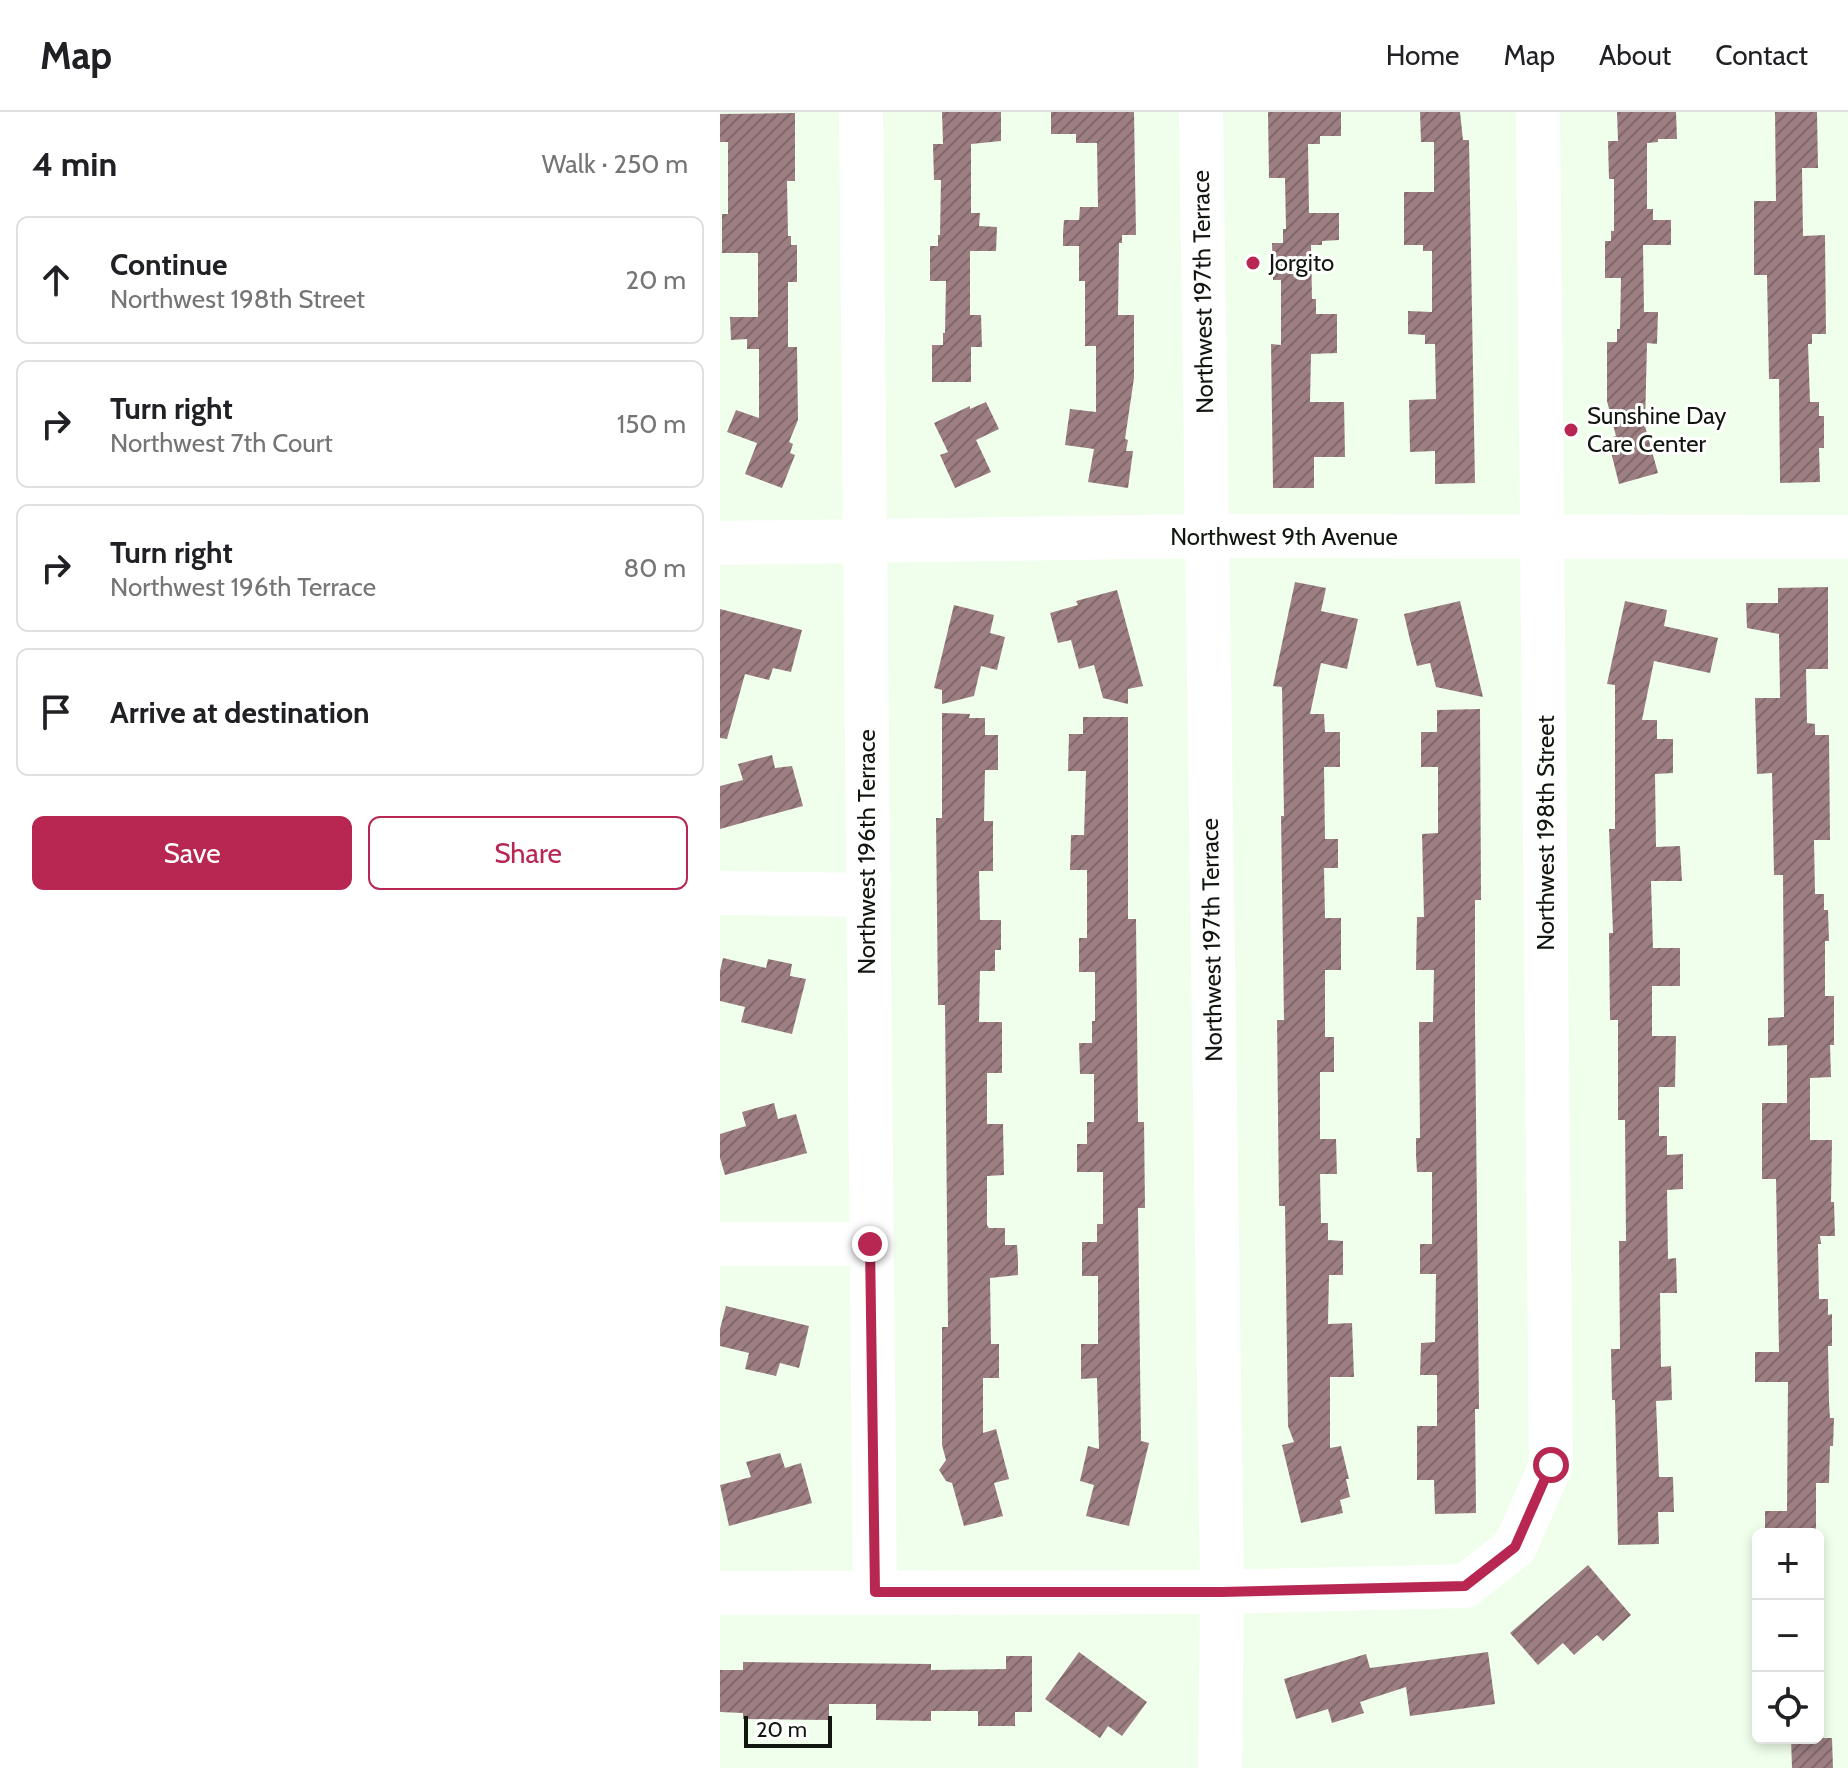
<!DOCTYPE html>
<html lang="en">
<head>
<meta charset="utf-8">
<style>
  :root { --surface:#fff; --page:#f6f6f6; --text:#202124; --muted:#757577; --line:#e0e0e0; --accent:#b72751 }
  body { margin:0; font-family:Cabin,sans-serif; background:var(--page); color:var(--text) }
  .controls { position:absolute; right:24px; bottom:24px; display:grid; overflow:hidden; border-radius:12px; box-shadow:0 4px 12px #0003 }
  .controls button { width:72px; height:72px; display:grid; place-items:center; padding:0; border:0; border-bottom:2px solid var(--line); background:var(--surface); color:var(--text); font:40px sans-serif }
  .scale { position:absolute; left:24px; bottom:20px; width:88px; box-sizing:border-box; padding-left:8px; border:4px solid #11170f; border-top:0; font-size:22px; line-height:28px; white-space:nowrap; color:#11170f; -webkit-text-stroke:6px #fff; paint-order:stroke }
  .stop { position:absolute; width:24px; height:24px; margin:-18px; border:6px solid #b72751; border-radius:50%; background:#fff }
  .stop.end { background:#b72751; border-color:#fff; box-shadow:0 2px 8px #0008 }
  .list { margin:0; padding:0; list-style:none }
  h2 { display:flex; justify-content:space-between; align-items:center; height:104px; margin:0; padding:0 32px; font-size:34px }
  h2 small { font-size:26px; font-weight:400; color:var(--muted) }
  .list li { display:grid; grid-template-columns:52px 1fr auto; gap:24px; align-items:center; box-sizing:border-box; height:128px; margin:0 16px 16px; padding:0 16px; border:2px solid var(--line); border-radius:12px }
  .list b { display:block; font-size:30px; white-space:nowrap }
  .list p { margin:0; font-size:26px; white-space:nowrap; color:var(--muted) }
  .list em { font-size:26px; font-style:normal; color:var(--muted) }
  .actions { display:flex; gap:16px; padding:24px 32px }
  .actions a { flex:1; padding:18px 0; border:2px solid var(--accent); border-radius:12px; text-align:center; font-size:28px; color:var(--accent) }
  .actions .main { background:var(--accent); color:#fff }
  .icon { flex:none; width:44px; height:44px; fill:none; stroke:currentColor; stroke-width:2; stroke-linecap:round; stroke-linejoin:round }
  .map { position:relative; flex:none; width:1128px; height:1656px; overflow:hidden }
  header { display:flex; align-items:center; gap:48px; box-sizing:border-box; height:112px; padding:0 40px; background:var(--surface); border-bottom:2px solid var(--line) }
  header strong { font-size:38px }
  nav { display:flex; gap:44px; margin-inline-start:auto; font-size:28px }
  main { display:flex }
  aside { flex:1; background:var(--surface) }
  .map>svg:first-child { display:block }
  .building { fill:url(#building-hatch) }
  .lines { fill:none; stroke-linecap:round; stroke-linejoin:round }
  .minor { stroke:#fff; stroke-width:44 }
  .route { stroke:#b72751; stroke-width:10 }
  .poi-dot { fill:#b72751; stroke:#fff; stroke-width:3 }
  .labels { text-anchor:middle; stroke-width:6; stroke-linejoin:round; paint-order:stroke }
  .poi-label { font-size:24px; fill:#11170f; stroke:#fff; text-anchor:start }
  .street-label { font-size:24px; fill:#11170f; stroke:#fff }
</style>
</head>
<body>
<header>
<strong>Map</strong>
<nav><a>Home</a><a>Map</a><a>About</a><a>Contact</a></nav>
</header>
<main>
<aside>
<h2>4 min<small>Walk · 250 m</small></h2>
<ul class="list">
<li><svg class="icon" aria-label="ahead" viewBox="0 0 24 24"><path d="M12 20V5M6 11l6-6 6 6"/></svg><div><b>Continue</b><p>Northwest 198th Street</p></div><em>20 m</em></li>
<li><svg class="icon" aria-label="right" viewBox="0 0 24 24"><path d="M7 20v-9h11M14 6l5 5-5 5"/></svg><div><b>Turn right</b><p>Northwest 7th Court</p></div><em>150 m</em></li>
<li><svg class="icon" aria-label="right" viewBox="0 0 24 24"><path d="M7 20v-9h11M14 6l5 5-5 5"/></svg><div><b>Turn right</b><p>Northwest 196th Terrace</p></div><em>80 m</em></li>
<li><svg class="icon" aria-label="arrive" viewBox="0 0 24 24"><path d="M6 21V4h12l-3 4 3 4H6"/></svg><div><b>Arrive at destination</b></div></li>
</ul>
<div class="actions"><a class="main">Save</a><a>Share</a></div>
</aside>
<div class="map">
<svg width="1128" height="1656" viewBox="0 0 1128 1656">
  <defs>
    <pattern id="building-hatch" width="6" height="6" patternUnits="userSpaceOnUse" patternTransform="scale(2)"><rect width="6" height="6" fill="#9d7f83"/><path d="M-1 1l2-2M0 6l6-6M5 7l2-2" fill="none" stroke="#7f676a"/></pattern>
  </defs>
  <rect width="100%" height="100%" fill="#f0ffeb"/>
  <g class="building">
    <path d="M 222,0 L 281,0 L 281,29 L 251,32 L 251,101 L 260,101 L 259,114 L 277,115 L 276,139 L 250,139 L 250,203 L 261,203 L 262,235 L 251,235 L 251,270 L 212,270 L 212,233 L 223,233 L 223,221 L 225,221 L 226,169 L 210,169 L 210,134 L 218,134 L 218,123 L 220,123 L 221,68 L 214,68 L 213,32 L 223,32 Z"/>
    <path d="M 331,0 L 414,0 L 416,123 L 402,123 L 402,131 L 399,131 L 398,203 L 414,203 L 414,266 L 405,327 L 408,328 L 406,339 L 413,339 L 408,376 L 368,370 L 374,337 L 345,333 L 350,297 L 376,300 L 376,234 L 365,234 L 365,169 L 359,169 L 359,134 L 343,134 L 343,121 L 344,108 L 359,108 L 360,95 L 378,95 L 377,31 L 356,31 L 356,22 L 331,22 Z"/>
    <path d="M 548,0 L 621,0 L 621,24 L 600,24 L 600,32 L 588,32 L 589,101 L 619,101 L 619,128 L 602,129 L 602,133 L 591,133 L 592,187 L 596,187 L 596,202 L 617,202 L 617,241 L 591,242 L 590,290 L 624,290 L 625,345 L 594,345 L 594,376 L 553,376 L 551,232 L 561,233 L 561,168 L 553,168 L 552,131 L 563,131 L 563,117 L 566,117 L 565,66 L 549,66 Z"/>
    <path d="M 700,0 L 740,0 L 743,28 L 749,28 L 755,371 L 715,372 L 715,339 L 690,340 L 689,288 L 716,287 L 715,232 L 705,232 L 705,223 L 688,222 L 688,199 L 712,200 L 712,139 L 703,139 L 703,133 L 684,133 L 684,80 L 714,80 L 714,30 L 701,30 Z"/>
    <path d="M 897,0 L 956,0 L 957,27 L 938,27 L 938,30 L 927,31 L 927,97 L 933,97 L 933,108 L 951,108 L 951,133 L 923,133 L 924,200 L 938,200 L 937,232 L 927,231 L 925,314 L 938,361 L 899,372 L 890,336 L 896,335 L 893,325 L 896,324 L 887,289 L 887,230 L 897,230 L 897,217 L 900,217 L 901,166 L 885,166 L 885,129 L 891,129 L 891,119 L 894,119 L 894,67 L 889,67 L 888,29 L 898,29 Z"/>
    <path d="M 1055,0 L 1097,0 L 1098,56 L 1082,56 L 1083,124 L 1105,123 L 1106,222 L 1092,222 L 1092,232 L 1088,232 L 1090,290 L 1099,290 L 1099,304 L 1104,304 L 1104,336 L 1099,336 L 1100,370 L 1060,371 L 1059,267 L 1049,267 L 1047,163 L 1034,163 L 1034,89 L 1056,89 Z"/>
    <path d="M 75,1 L 75,69 L 67,69 L 68,124 L 71,124 L 71,133 L 77,133 L 77,170 L 68,170 L 68,235 L 77,235 L 78,308 L 69,330 L 73,332 L 70,341 L 75,343 L 62,376 L 25,362 L 37,331 L 7,320 L 16,298 L 39,306 L 39,237 L 27,237 L 27,227 L 11,228 L 10,205 L 38,205 L 38,141 L 2,141 L 2,102 L 8,102 L 8,30 L 0,30 L 0,2 Z"/>
    <path d="M 266,290 L 279,317 L 256,328 L 271,360 L 235,376 L 220,343 L 228,340 L 214,311 L 250,294 L 250,297 Z"/>
    <path d="M 575,470 L 606,476 L 601,499 L 638,507 L 627,557 L 601,551 L 590,602 L 604,602 L 605,620 L 620,620 L 620,655 L 604,655 L 605,727 L 618,727 L 618,756 L 604,756 L 605,806 L 621,806 L 621,858 L 605,858 L 605,925 L 614,925 L 614,960 L 600,960 L 600,1027 L 616,1027 L 617,1062 L 600,1062 L 601,1111 L 608,1111 L 608,1128 L 623,1129 L 623,1163 L 609,1163 L 608,1212 L 632,1211 L 634,1265 L 610,1265 L 610,1336 L 621,1334 L 629,1367 L 626,1367 L 630,1385 L 620,1388 L 623,1401 L 581,1411 L 562,1333 L 574,1330 L 568,1314 L 565,1094 L 559,1094 L 557,908 L 564,908 L 561,704 L 564,704 L 562,575 L 553,574 Z"/>
    <path d="M 1108,475 L 1108,557 L 1086,557 L 1087,611 L 1095,612 L 1095,623 L 1109,623 L 1110,728 L 1094,728 L 1095,782 L 1104,782 L 1104,798 L 1108,798 L 1109,829 L 1105,829 L 1105,884 L 1114,884 L 1114,933 L 1110,933 L 1111,965 L 1090,966 L 1090,1028 L 1112,1028 L 1111,1090 L 1114,1090 L 1115,1124 L 1100,1124 L 1101,1132 L 1098,1132 L 1099,1187 L 1108,1187 L 1108,1203 L 1112,1202 L 1112,1234 L 1108,1234 L 1109,1290 L 1110,1306 L 1114,1306 L 1113,1334 L 1110,1334 L 1109,1371 L 1096,1371 L 1096,1422 L 1045,1422 L 1045,1399 L 1067,1399 L 1068,1270 L 1035,1270 L 1035,1240 L 1059,1240 L 1056,1067 L 1042,1067 L 1042,991 L 1067,991 L 1067,933 L 1048,934 L 1048,906 L 1064,905 L 1063,763 L 1054,763 L 1052,661 L 1037,662 L 1035,586 L 1060,586 L 1059,522 L 1027,516 L 1026,491 L 1058,491 L 1058,476 Z"/>
    <path d="M 397,478 L 423,574 L 408,577 L 408,592 L 383,586 L 374,553 L 359,557 L 351,528 L 338,531 L 330,501 L 358,493 L 356,489 Z"/>
    <path d="M 740,489 L 763,585 L 716,575 L 710,551 L 697,554 L 690,528 L 684,502 Z"/>
    <path d="M 905,489 L 947,498 L 944,514 L 998,526 L 990,561 L 934,549 L 922,608 L 937,608 L 937,627 L 953,627 L 953,661 L 935,662 L 936,735 L 960,734 L 962,769 L 931,769 L 933,836 L 960,836 L 960,874 L 932,874 L 932,924 L 956,924 L 955,975 L 939,975 L 939,1024 L 947,1024 L 947,1043 L 963,1042 L 963,1077 L 947,1078 L 948,1147 L 956,1146 L 957,1181 L 940,1181 L 941,1255 L 951,1254 L 952,1288 L 936,1289 L 939,1365 L 953,1365 L 954,1400 L 938,1400 L 939,1432 L 898,1433 L 895,1288 L 892,1288 L 891,1237 L 900,1237 L 899,1129 L 906,1129 L 905,1008 L 898,1008 L 898,908 L 890,908 L 889,821 L 893,821 L 889,717 L 895,717 L 895,573 L 887,572 Z"/>
    <path d="M 234,493 L 274,503 L 270,521 L 285,525 L 277,558 L 261,554 L 254,584 L 222,592 L 222,578 L 214,576 Z"/>
    <path d="M 0,497 L 82,518 L 71,560 L 53,556 L 49,568 L 25,562 L 7,627 L 0,626 Z"/>
    <path d="M 760,597 L 761,788 L 755,788 L 755,906 L 759,1297 L 755,1297 L 756,1401 L 715,1402 L 714,1368 L 697,1368 L 697,1314 L 717,1314 L 717,1263 L 700,1263 L 701,1231 L 715,1230 L 716,1162 L 700,1162 L 700,1132 L 712,1132 L 712,1060 L 697,1060 L 696,1043 L 696,1026 L 700,1026 L 699,910 L 713,910 L 714,858 L 696,858 L 697,805 L 704,805 L 702,722 L 718,721 L 718,655 L 701,655 L 701,620 L 717,620 L 717,598 Z"/>
    <path d="M 222,601 L 250,602 L 249,606 L 265,606 L 265,623 L 278,623 L 278,658 L 265,658 L 264,709 L 273,709 L 273,759 L 259,759 L 260,808 L 281,808 L 281,838 L 275,838 L 275,859 L 260,859 L 259,910 L 282,910 L 282,961 L 267,961 L 267,1012 L 283,1012 L 284,1063 L 267,1064 L 267,1113 L 269,1116 L 285,1116 L 285,1133 L 297,1133 L 298,1148 L 298,1163 L 270,1166 L 271,1232 L 279,1232 L 279,1266 L 263,1266 L 263,1321 L 276,1317 L 289,1367 L 274,1371 L 283,1404 L 244,1414 L 232,1371 L 226,1369 L 219,1358 L 226,1348 L 222,1333 L 222,1215 L 228,1215 L 225,893 L 218,893 L 216,706 L 222,706 Z"/>
    <path d="M 363,605 L 408,605 L 408,807 L 416,807 L 418,1010 L 424,1010 L 425,1096 L 418,1096 L 421,1329 L 429,1331 L 409,1414 L 366,1404 L 374,1373 L 360,1369 L 368,1334 L 379,1337 L 377,1266 L 361,1267 L 361,1232 L 378,1232 L 378,1164 L 362,1164 L 362,1130 L 377,1130 L 377,1112 L 383,1112 L 383,1060 L 357,1060 L 357,1032 L 367,1032 L 367,1010 L 374,1010 L 374,962 L 360,962 L 359,931 L 372,931 L 372,909 L 375,909 L 375,860 L 359,860 L 359,826 L 367,826 L 367,758 L 350,758 L 351,723 L 364,723 L 366,659 L 348,659 L 349,622 L 363,622 Z"/>
    <path d="M 52,643 L 55,656 L 72,654 L 83,694 L 0,717 L 0,674 L 23,668 L 18,652 Z"/>
    <path d="M 3,846 L 46,856 L 48,847 L 72,852 L 70,864 L 86,867 L 72,922 L 21,910 L 25,895 L 0,889 L 0,859 Z"/>
    <path d="M 54,991 L 58,1007 L 76,1002 L 87,1041 L 5,1063 L 0,1046 L 0,1022 L 26,1014 L 22,1000 Z"/>
    <path d="M 6,1194 L 89,1214 L 79,1256 L 60,1251 L 56,1264 L 25,1257 L 29,1241 L 0,1234 L 0,1217 Z"/>
    <path d="M 60,1341 L 65,1356 L 81,1351 L 92,1391 L 9,1414 L 0,1373 L 31,1365 L 26,1350 Z"/>
    <path d="M 868,1453 L 911,1503 L 883,1529 L 877,1523 L 854,1543 L 843,1531 L 818,1553 L 790,1521 Z"/>
    <path d="M 359,1540 L 427,1590 L 402,1624 L 388,1614 L 380,1626 L 325,1587 Z"/>
    <path d="M 768,1540 L 775,1592 L 690,1604 L 686,1575 L 640,1590 L 644,1601 L 612,1611 L 608,1597 L 576,1607 L 564,1567 L 646,1542 L 650,1556 Z"/>
    <path d="M 286,1544 L 312,1544 L 312,1600 L 295,1600 L 295,1614 L 258,1614 L 258,1599 L 211,1599 L 211,1609 L 156,1608 L 156,1592 L 109,1592 L 109,1608 L 23,1607 L 23,1601 L 0,1600 L 0,1558 L 23,1558 L 23,1550 L 211,1552 L 211,1558 L 286,1557 Z"/>
    <path d="M 1071,1626 L 1112,1626 L 1113,1656 L 1072,1656 Z"/>
  </g>
  <g class="lines">
    <g class="minor">
      <path d="M 141,0 L 155,1480"/>
      <path d="M 481,0 L 502,1480 L 500,1656"/>
      <path d="M 0,431 L 486,424 L 1128,425"/>
      <path d="M 0,781 L 148,783"/>
      <path d="M 0,1132 L 150,1132"/>
      <path d="M 0,1481 L 502,1480 L 745,1474 L 795,1435 L 831,1353 L 818,0"/>
    </g>
  </g>
  <g class="lines">
    <path class="route" d="M 150,1132 L 155,1480 L 502,1480 L 745,1474 L 795,1435 L 831,1353"/>
  </g>
  <g class="poi-dot">
    <circle cx="533" cy="151" r="8"/>
    <circle cx="851" cy="318" r="8"/>
  </g>
  <g class="labels">
    <g class="poi-label">
      <text x="549" y="159">Jorgito</text>
      <text x="867" y="312">Sunshine Day<tspan x="867" dy="28">Care Center</tspan></text>
    </g>
    <g class="street-label">
      <text transform="translate(483 180) rotate(-91)" y="8">Northwest 197th Terrace</text>
      <text x="564" y="433">Northwest 9th Avenue</text>
      <text transform="translate(826 721) rotate(-90)" y="8">Northwest 198th Street</text>
      <text transform="translate(147 740) rotate(-90)" y="8">Northwest 196th Terrace</text>
      <text transform="translate(492 828) rotate(-91)" y="8">Northwest 197th Terrace</text>
    </g>
  </g>
</svg>
<div class="controls">
<button>+</button>
<button>−</button>
<button><svg class="icon" aria-label="locate" viewBox="0 0 24 24"><circle cx="12" cy="12" r="6"/><path d="M12 2v4M12 18v4M2 12h4M18 12h4"/></svg></button>
</div>
<div class="scale">20 m</div>
<div class="stop" style="left:831px;top:1353px"></div>
<div class="stop end" style="left:150px;top:1132px"></div>
</div>
</main>
</body>
</html>
